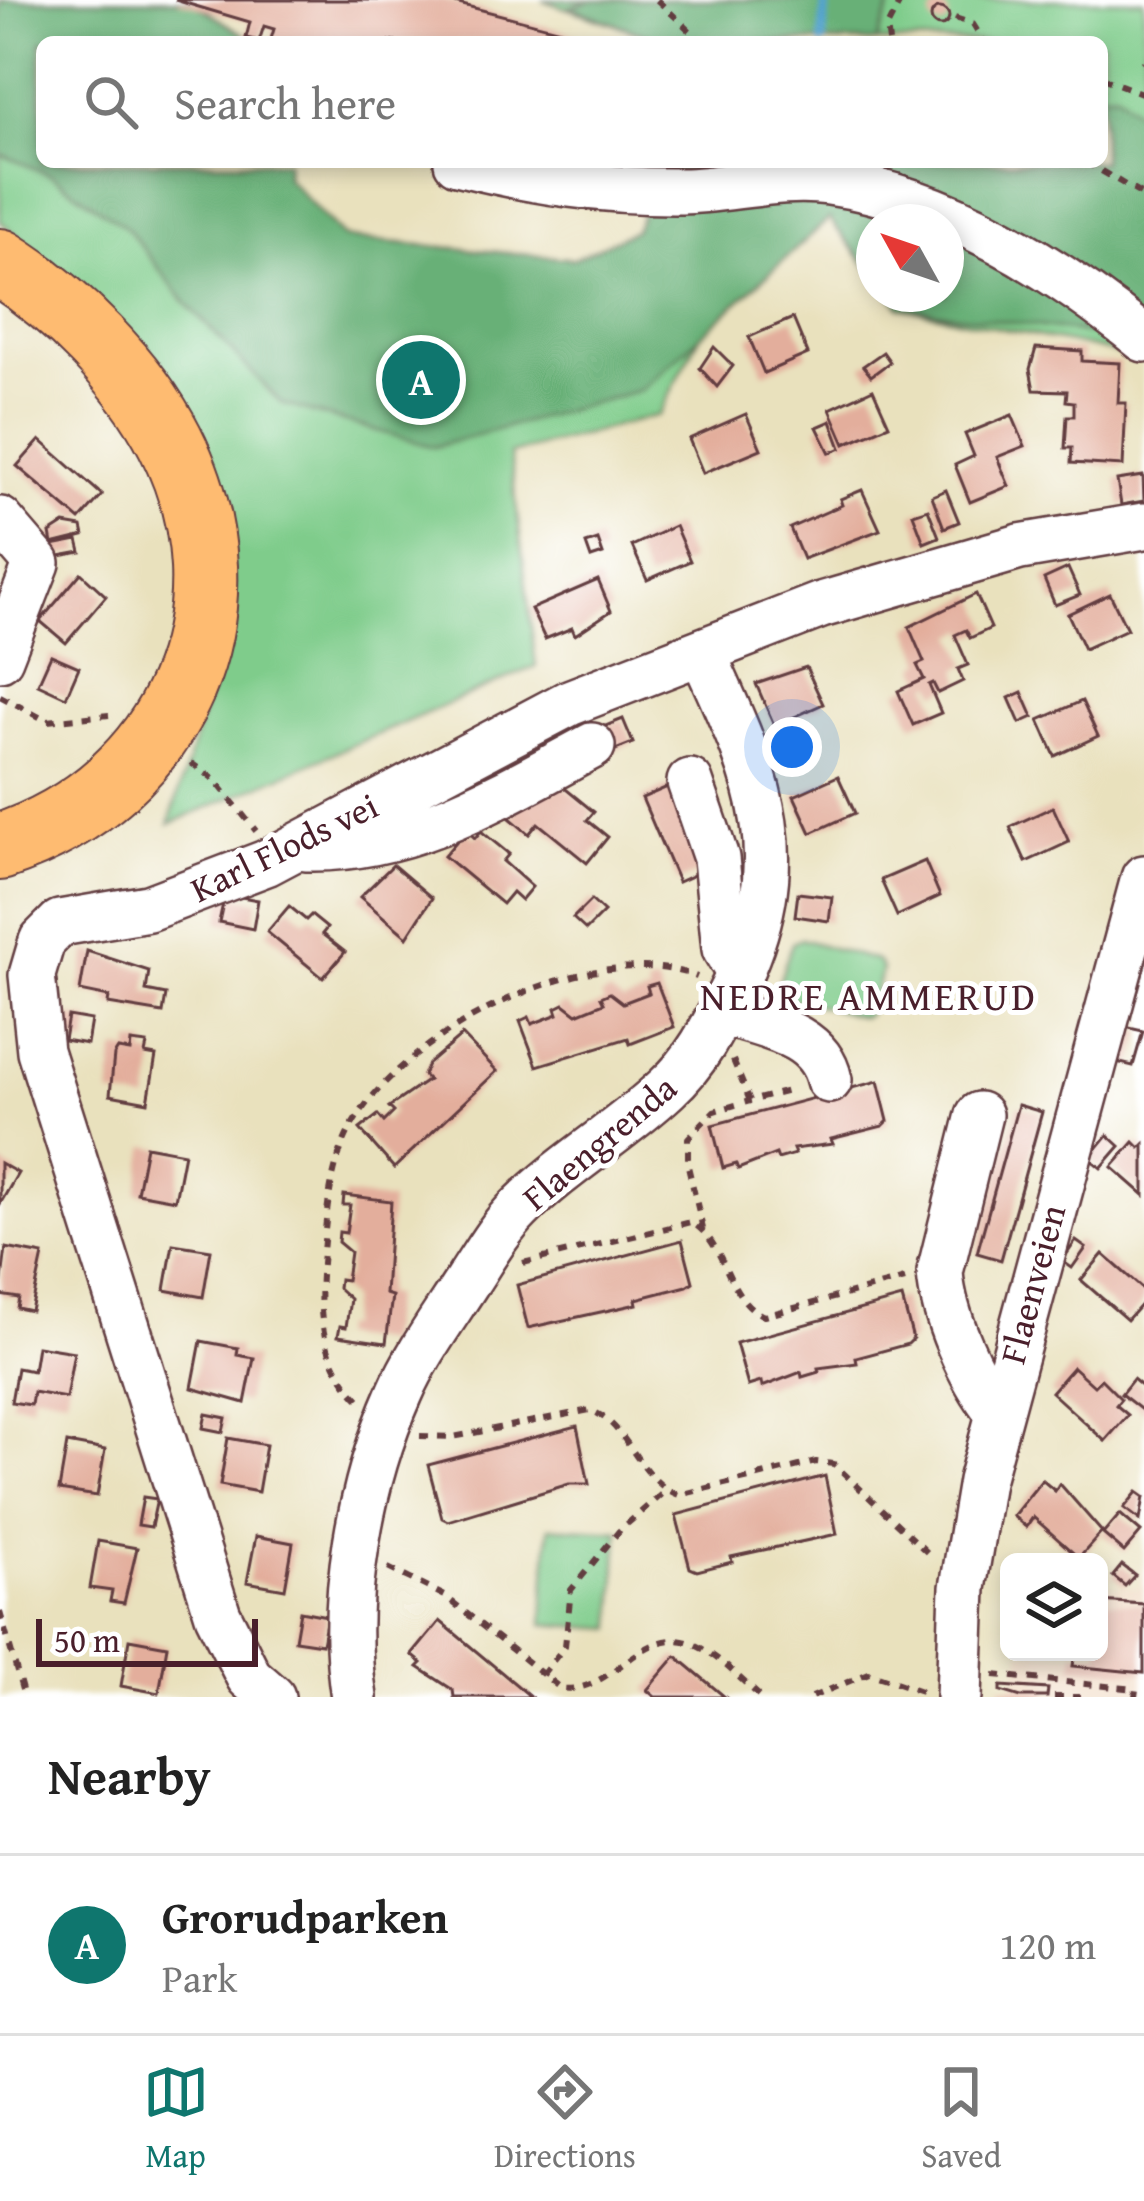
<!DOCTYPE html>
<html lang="en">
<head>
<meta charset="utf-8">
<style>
  :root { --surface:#fff; --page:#f2f2f2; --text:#222; --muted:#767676; --line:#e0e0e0; --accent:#0f766e }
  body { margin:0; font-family:"Gentium Book Plus",serif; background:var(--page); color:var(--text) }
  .controls { position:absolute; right:36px; bottom:36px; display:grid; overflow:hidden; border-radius:18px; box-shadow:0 6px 18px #0003 }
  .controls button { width:108px; height:108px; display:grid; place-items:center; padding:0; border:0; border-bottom:3px solid var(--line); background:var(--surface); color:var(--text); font:60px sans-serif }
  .compass { position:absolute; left:856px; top:204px; width:108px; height:108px; border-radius:50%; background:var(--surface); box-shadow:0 6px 18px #0003; rotate:310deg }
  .scale { position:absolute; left:36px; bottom:30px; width:222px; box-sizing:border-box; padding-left:12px; border:6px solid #4a1f2b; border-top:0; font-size:33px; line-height:42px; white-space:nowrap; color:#4a1f2b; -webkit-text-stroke:9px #fff; paint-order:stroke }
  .you { position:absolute; left:792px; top:747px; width:42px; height:42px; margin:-30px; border:9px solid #fff; border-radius:50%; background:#1a73e8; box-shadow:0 0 0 18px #1a73e833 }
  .badge { display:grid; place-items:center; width:78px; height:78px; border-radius:50%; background:var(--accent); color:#fff; font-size:39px; font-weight:700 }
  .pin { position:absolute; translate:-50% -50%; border:6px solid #fff; box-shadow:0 3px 12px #0006 }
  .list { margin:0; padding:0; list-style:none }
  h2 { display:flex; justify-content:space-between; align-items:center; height:156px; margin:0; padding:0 48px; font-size:51px }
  h2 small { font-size:39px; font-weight:400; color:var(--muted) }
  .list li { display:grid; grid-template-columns:78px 1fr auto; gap:36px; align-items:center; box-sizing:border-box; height:180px; padding:0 48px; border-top:3px solid var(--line) }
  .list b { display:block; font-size:45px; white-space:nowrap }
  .list p { margin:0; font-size:39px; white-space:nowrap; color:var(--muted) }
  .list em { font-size:39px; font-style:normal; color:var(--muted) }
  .icon { flex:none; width:66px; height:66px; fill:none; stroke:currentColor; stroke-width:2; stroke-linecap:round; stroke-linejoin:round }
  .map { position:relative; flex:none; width:1144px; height:1697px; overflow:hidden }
  .search { position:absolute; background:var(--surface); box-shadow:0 6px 18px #0003; left:36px; right:36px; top:36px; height:132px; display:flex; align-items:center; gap:30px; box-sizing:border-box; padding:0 42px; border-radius:18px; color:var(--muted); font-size:45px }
  .sheet { height:336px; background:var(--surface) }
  nav { display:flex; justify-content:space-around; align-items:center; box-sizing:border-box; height:168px; border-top:3px solid var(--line); background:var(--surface); font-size:33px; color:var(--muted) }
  nav a { display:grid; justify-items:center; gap:6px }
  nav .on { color:var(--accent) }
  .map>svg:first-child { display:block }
  .built { fill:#efd6bb }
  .green { fill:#7fcc8b; stroke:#64765b; stroke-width:3 }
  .forest { fill:#67b077; stroke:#586851; stroke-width:3 }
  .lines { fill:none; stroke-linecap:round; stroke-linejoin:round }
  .stream { stroke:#52a3cd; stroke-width:9 }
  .building { fill:#e3ae9c }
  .minor-casing { stroke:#623c41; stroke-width:50 }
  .highway-casing { stroke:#623c41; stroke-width:70 }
  .path { stroke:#623c41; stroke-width:6; stroke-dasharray:9 9; stroke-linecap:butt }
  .minor { stroke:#fff; stroke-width:45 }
  .highway { stroke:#febb71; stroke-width:66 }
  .labels { text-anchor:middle; stroke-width:10; stroke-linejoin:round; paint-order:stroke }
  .street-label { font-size:36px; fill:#4a1f2b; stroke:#fff }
  .neighbourhood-label { font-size:39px; letter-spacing:3px; fill:#4a1f2b; stroke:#fff }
</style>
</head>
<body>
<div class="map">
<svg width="1144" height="1697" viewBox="0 0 1144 1697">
  <rect width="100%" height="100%" fill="#fff"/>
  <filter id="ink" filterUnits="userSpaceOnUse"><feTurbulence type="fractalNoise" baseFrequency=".00833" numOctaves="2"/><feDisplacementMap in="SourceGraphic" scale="24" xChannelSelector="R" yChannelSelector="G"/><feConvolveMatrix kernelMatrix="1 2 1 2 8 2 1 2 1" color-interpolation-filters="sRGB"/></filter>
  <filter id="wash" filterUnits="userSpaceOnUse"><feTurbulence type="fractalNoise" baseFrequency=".004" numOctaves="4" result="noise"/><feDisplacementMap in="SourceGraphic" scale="48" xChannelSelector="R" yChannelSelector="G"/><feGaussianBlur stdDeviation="2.7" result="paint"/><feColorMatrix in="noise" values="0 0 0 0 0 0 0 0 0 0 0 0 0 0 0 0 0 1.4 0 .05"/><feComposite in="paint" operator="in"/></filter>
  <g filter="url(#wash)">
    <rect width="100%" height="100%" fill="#e9e1bd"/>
    <path class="built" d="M 1144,1563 L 1144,1697 L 1002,1696 L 1003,1689 L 1012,1689 L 1022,1652 L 1099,1652 L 1099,1585 L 1139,1588 Z"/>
    <g class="green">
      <path d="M 0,0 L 190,0 L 255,42 L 42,42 L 42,162 L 287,162 L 286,177 L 345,238 L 574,259 L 635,230 L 712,313 L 659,415 L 510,454 L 536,666 L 169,824 L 228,629 L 142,345 L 0,221 Z"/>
      <path d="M 542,0 L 1144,0 L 1144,359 L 901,307 L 890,294 L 946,294 L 946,222 L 874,222 L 874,274 L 829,219 L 641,219 L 664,162 L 1102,162 L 1102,42 L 667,42 Z"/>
      <path d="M 801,939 L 877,961 L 882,969 L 869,1012 L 862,1017 L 784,996 L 778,985 L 792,943 Z"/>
      <path d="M 549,1527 L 619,1531 L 613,1629 L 543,1624 Z"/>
    </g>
    <g class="forest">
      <path d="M 8,0 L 190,0 L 255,42 L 42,42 L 42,162 L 287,162 L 286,177 L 344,238 L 574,259 L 635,230 L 664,162 L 1102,162 L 1102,93 L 1117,93 L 1144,119 L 1144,341 L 901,307 L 890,294 L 946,294 L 946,222 L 874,222 L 874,274 L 829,219 L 641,390 L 434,447 L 282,404 L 187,304 L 126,227 L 51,175 L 0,154 L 0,4 Z"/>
      <path d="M 594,0 L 893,0 L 877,42 L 667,42 L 569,7 Z"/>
    </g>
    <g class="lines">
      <path class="stream" d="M 822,42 L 826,0"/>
    </g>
    <g id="blocks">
      <g class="building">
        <path d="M 175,0 L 443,0 L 603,41 L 281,42 L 271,39 L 274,29 L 264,26 L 259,41 L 246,38 L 250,22 Z"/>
        <circle cx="940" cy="17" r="9"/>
        <path d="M 793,318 L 808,354 L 764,373 L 749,337 Z"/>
        <path d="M 714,347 L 733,366 L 717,387 L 700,368 Z"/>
        <path d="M 1036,348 L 1082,351 L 1082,361 L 1120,363 L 1118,403 L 1126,403 L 1123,466 L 1071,463 L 1072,448 L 1065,448 L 1067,416 L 1074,416 L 1074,402 L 1066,401 L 1067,391 L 1034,390 L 1030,369 Z"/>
        <path d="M 883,352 L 890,362 L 871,376 L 863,366 Z"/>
        <path d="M 873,389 L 889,425 L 845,444 L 830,409 Z"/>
        <path d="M 746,414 L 761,449 L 703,473 L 689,439 Z"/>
        <path d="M 1012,415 L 1025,446 L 997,457 L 1009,486 L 970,502 L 955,465 L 974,456 L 965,434 Z"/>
        <path d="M 831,421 L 841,448 L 830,453 L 817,427 Z"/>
        <path d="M 40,440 L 102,495 L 80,520 L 17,466 Z"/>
        <path d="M 1143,476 L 1144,501 L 1121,505 L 1117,480 Z"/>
        <path d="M 862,490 L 880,530 L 803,559 L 790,528 L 842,505 L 840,499 Z"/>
        <path d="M 946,490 L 959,522 L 944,528 L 932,496 Z"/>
        <path d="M 928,509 L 939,537 L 924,543 L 913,514 Z"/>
        <path d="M 64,524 L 82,527 L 84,536 L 52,544 L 50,533 Z"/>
        <path d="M 675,526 L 690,561 L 647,580 L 632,546 Z"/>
        <path d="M 78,540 L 81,552 L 54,557 L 52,545 Z"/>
        <path d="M 598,540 L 603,554 L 591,558 L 586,544 Z"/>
        <path d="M 1068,568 L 1080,595 L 1055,605 L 1044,579 Z"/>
        <path d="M 81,573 L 106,596 L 66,643 L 40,621 Z"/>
        <path d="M 598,580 L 611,611 L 575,635 L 572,628 L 545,639 L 531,609 Z"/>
        <path d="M 976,594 L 991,628 L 970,638 L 966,630 L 955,635 L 968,665 L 958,669 L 963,681 L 938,693 L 933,683 L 929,685 L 941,713 L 913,725 L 898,691 L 924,679 L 917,665 L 924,662 L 909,627 Z"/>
        <path d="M 1110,594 L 1127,629 L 1084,649 L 1068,614 Z"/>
        <path d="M 51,655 L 79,667 L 66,697 L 38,684 Z"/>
        <path d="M 806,667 L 823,704 L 792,718 L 796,728 L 779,736 L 756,684 Z"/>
        <path d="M 1022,692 L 1033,717 L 1020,723 L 1009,698 Z"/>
        <path d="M 1082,701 L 1098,736 L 1055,756 L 1039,720 Z"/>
        <path d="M 623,719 L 633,743 L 603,755 L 593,731 Z"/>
        <path d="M 804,742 L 807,751 L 797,755 L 799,760 L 775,769 L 769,754 Z"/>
        <path d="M 838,776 L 855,813 L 811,833 L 794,796 Z"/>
        <path d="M 540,781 L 554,793 L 561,785 L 594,812 L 587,820 L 608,837 L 587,863 L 538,823 L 529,834 L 510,818 Z"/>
        <path d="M 672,785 L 709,868 L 678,882 L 642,798 Z"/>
        <path d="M 1053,807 L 1069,842 L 1026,862 L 1010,827 Z"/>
        <path d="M 466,830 L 475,838 L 481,831 L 509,854 L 503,861 L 532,887 L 521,900 L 512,892 L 502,904 L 444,856 Z"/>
        <path d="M 925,861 L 940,896 L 897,916 L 881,880 Z"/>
        <path d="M 393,865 L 432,898 L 407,937 L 360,897 Z"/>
        <path d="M 798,893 L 832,897 L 829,921 L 795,916 Z"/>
        <path d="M 225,894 L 258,900 L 253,929 L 219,922 Z"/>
        <path d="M 591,900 L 604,912 L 586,930 L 573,918 Z"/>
        <path d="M 289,906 L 306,920 L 311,915 L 327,928 L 322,934 L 345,952 L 323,978 L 267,932 Z"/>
        <path d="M 87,951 L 149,971 L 146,991 L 166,995 L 163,1013 L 108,1004 L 109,997 L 80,991 Z"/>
        <path d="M 657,983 L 674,1027 L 630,1044 L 628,1038 L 537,1066 L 520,1021 L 529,1017 L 532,1024 L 558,1014 L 556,1008 L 564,1004 L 577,1014 L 604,1003 L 601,997 L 610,993 L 623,1003 L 649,993 L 647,986 Z"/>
        <path d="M 68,1016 L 91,1020 L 87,1044 L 64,1040 Z"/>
        <path d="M 1125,1027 L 1143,1031 L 1133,1066 L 1116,1062 Z"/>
        <path d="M 462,1035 L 497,1071 L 394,1168 L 360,1129 L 378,1115 L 384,1122 L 394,1112 L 389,1107 L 428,1080 L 423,1075 L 428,1064 Z"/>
        <path d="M 131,1042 L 147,1044 L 145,1054 L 156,1056 L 148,1102 L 110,1095 L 114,1055 L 118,1049 L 130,1051 Z"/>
        <path d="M 878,1081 L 888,1121 L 883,1126 L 831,1139 L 833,1144 L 793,1149 L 795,1154 L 778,1159 L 776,1154 L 738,1169 L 736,1164 L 723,1168 L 712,1125 Z"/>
        <path d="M 1018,1105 L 1042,1112 L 1001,1260 L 977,1253 Z"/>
        <path d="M 1108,1135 L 1120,1146 L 1101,1168 L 1089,1158 Z"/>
        <path d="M 1134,1142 L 1140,1148 L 1144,1144 L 1144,1195 L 1112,1167 Z"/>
        <path d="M 146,1146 L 184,1153 L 175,1200 L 137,1193 Z"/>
        <path d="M 0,1163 L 18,1173 L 0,1204 Z"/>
        <path d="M 344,1195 L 391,1201 L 385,1294 L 392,1296 L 386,1343 L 338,1336 L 340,1326 L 346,1327 L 350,1299 L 338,1288 L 339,1279 L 346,1280 L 350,1252 L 338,1242 L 339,1232 L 346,1233 L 350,1205 L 343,1205 Z"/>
        <path d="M 682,1240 L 693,1282 L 687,1286 L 636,1299 L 637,1304 L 528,1328 L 517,1285 Z"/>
        <path d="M 1076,1241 L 1086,1248 L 1072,1268 L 1062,1261 Z"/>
        <path d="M 173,1244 L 211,1250 L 203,1297 L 165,1290 Z"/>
        <path d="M 6,1248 L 43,1255 L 31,1311 L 17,1308 L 19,1298 L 0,1295 Z"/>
        <path d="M 1103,1254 L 1144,1290 L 1144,1301 L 1127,1320 L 1081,1280 Z"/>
        <path d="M 902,1298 L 913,1339 L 908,1344 L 856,1358 L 857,1363 L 818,1368 L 819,1372 L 802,1377 L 801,1372 L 762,1387 L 761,1382 L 748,1386 L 736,1343 Z"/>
        <path d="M 201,1341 L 238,1348 L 237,1355 L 254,1358 L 245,1403 L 192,1388 Z"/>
        <path d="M 37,1346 L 74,1352 L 66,1398 L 33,1392 L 31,1405 L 11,1402 L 17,1368 L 33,1371 Z"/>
        <path d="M 1073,1367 L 1094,1386 L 1101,1379 L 1121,1399 L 1116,1405 L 1128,1415 L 1105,1441 L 1051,1392 Z"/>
        <path d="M 1133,1379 L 1144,1388 L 1144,1412 L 1121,1394 Z"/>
        <path d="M 206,1414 L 226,1418 L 223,1432 L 203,1428 Z"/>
        <path d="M 577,1426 L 589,1484 L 569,1484 L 448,1521 L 442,1518 L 428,1465 Z"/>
        <path d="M 228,1438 L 266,1445 L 258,1492 L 220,1485 Z"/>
        <path d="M 67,1443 L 105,1450 L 97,1496 L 59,1490 Z"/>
        <path d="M 825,1476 L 837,1534 L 731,1557 L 732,1562 L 697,1571 L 690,1568 L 676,1515 Z"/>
        <path d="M 1042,1480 L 1055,1491 L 1060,1484 L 1102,1532 L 1079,1558 L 1033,1517 L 1026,1527 L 1013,1516 Z"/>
        <path d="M 1137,1492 L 1144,1497 L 1140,1520 L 1124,1508 Z"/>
        <path d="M 143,1497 L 157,1499 L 151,1527 L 138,1525 Z"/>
        <path d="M 1120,1514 L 1141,1532 L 1124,1552 L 1103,1534 Z"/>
        <path d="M 256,1536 L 293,1543 L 285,1589 L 247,1582 Z"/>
        <path d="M 98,1541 L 137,1548 L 124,1603 L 110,1601 L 112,1591 L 90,1588 Z"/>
        <path d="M 1122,1565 L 1135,1575 L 1125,1586 L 1113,1576 Z"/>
        <path d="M 1099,1601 L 1144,1604 L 1144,1673 L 1073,1666 L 1075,1652 L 1099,1652 Z"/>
        <path d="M 300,1611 L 327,1616 L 322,1644 L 295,1640 Z"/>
        <path d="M 440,1621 L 531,1697 L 454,1697 L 453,1690 L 418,1667 L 422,1663 L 412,1655 Z"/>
        <path d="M 129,1639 L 167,1646 L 159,1693 L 121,1686 Z"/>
        <path d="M 676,1656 L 725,1697 L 655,1697 L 647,1690 Z"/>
        <path d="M 1001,1686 L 1048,1689 L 1047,1697 L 1021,1697 L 1001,1691 Z"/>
      </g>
    </g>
  </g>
  <g filter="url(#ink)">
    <use href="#blocks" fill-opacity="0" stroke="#623c41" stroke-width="3"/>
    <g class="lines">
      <g class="minor-casing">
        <g id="minor">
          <path d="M 457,162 C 533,181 604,192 682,191 C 729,190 782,175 829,182 C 947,199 1054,266 1144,339"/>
          <path d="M 0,520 L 37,563 L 0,658"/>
          <path d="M 690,782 L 716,858 L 725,949 L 740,974"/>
          <path d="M 306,848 C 411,851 502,794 592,746"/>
          <path d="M 721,1012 C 762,1026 819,1032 829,1080"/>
          <path d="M 979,1115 L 940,1272 C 943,1316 970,1377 998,1412"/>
          <path d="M 272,1697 L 249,1677 L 218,1615 L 40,1051 L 32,975 L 42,941 L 60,923 L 148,908 L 266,863 L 569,703 L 821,605 L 1020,547 L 1144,526"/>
          <path d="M 354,1697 C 338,1601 361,1481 400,1393 C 417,1354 443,1319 466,1283 C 482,1259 498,1230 519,1209 C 565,1163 620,1132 667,1088 C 698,1060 714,1026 732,990 C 798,855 759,778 702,652"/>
          <path d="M 959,1697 L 963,1588 L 981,1481 L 1144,878"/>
        </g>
      </g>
      <g class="highway-casing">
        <path id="highway" d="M 0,262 C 65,303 135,372 170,441 C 255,609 176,789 0,847"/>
      </g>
      <g class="path">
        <path d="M 657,0 L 702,42"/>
        <path d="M 955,18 L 973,24 L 984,42"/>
        <path d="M 889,42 L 887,27 L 901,0"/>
        <path d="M 1143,63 L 1144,62"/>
        <path d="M 1102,78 L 1144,94"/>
        <path d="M 1086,162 L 1144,196"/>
        <path d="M 0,696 L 47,721 L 109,715"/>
        <path d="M 191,763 L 214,779 L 256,831"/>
        <path d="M 733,1060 L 750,1101 L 792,1090"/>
        <path d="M 703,1229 L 688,1166 L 688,1138 L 714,1111 L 750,1101"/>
        <path d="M 523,1263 L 691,1222 C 728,1244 725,1298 764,1316 L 905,1279"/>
        <path d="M 359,1399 C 322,1361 317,1314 322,1263 C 326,1219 329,1169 350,1129 C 401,1033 593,935 697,977"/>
        <path d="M 420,1436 L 453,1437 L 590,1410 C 630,1425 637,1480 679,1495 L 816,1462 L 834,1464 L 931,1556"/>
        <path d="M 388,1568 L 445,1596 L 560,1688 C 612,1697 643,1620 695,1645 C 719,1656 741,1680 761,1697"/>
        <path d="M 0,1612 L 24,1697"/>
        <path d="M 542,1675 L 565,1646 L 571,1590 L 619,1531 L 665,1491"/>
        <path d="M 994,1675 L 1136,1689 L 1135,1697"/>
        <path d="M 812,1697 L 869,1673 L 921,1691"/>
        <path d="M 1054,1697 L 1086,1697"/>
      </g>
      <use href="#minor" class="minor"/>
      <use href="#highway" class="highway"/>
    </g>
  </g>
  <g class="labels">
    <g class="street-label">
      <text transform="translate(284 847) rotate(-26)" y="13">Karl Flods vei</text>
      <text transform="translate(599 1142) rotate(-40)" y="13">Flaengrenda</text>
      <text transform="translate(1032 1284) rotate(-75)" y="13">Flaenveien</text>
    </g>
    <g class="neighbourhood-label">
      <text x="869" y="1010">NEDRE AMMERUD</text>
    </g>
  </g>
</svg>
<div class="controls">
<button><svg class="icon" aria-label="layers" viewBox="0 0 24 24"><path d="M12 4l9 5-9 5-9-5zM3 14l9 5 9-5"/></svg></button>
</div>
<svg class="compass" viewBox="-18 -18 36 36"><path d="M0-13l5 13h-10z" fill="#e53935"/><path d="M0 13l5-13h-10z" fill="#767676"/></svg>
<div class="scale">50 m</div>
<div class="you"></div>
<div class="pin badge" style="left:421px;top:380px">A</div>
<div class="search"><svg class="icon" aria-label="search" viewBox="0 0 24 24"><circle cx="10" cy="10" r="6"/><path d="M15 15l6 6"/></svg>Search here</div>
</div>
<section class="sheet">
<h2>Nearby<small></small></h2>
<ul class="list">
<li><span class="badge">A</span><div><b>Grorudparken</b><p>Park</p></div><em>120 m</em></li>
</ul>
</section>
<nav>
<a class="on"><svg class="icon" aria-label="map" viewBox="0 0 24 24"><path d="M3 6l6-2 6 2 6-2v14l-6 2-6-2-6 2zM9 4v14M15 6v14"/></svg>Map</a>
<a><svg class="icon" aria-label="directions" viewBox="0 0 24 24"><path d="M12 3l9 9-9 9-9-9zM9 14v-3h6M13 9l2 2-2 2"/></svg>Directions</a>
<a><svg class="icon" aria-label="saved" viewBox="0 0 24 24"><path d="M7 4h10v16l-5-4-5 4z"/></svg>Saved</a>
</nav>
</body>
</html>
